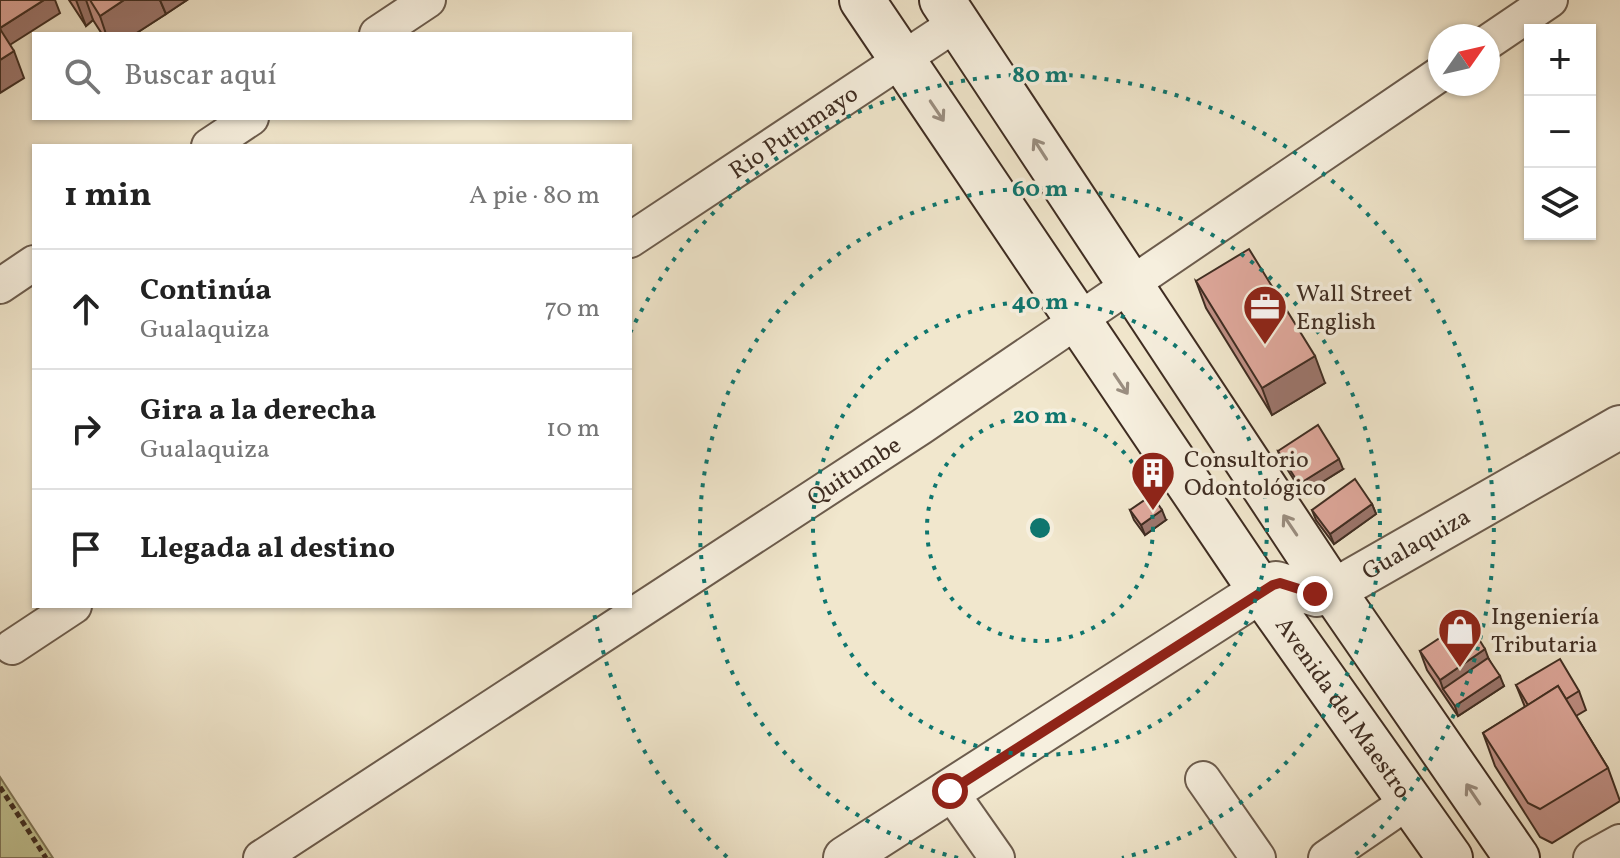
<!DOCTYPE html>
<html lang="es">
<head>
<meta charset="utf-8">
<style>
  :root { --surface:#fff; --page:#f6f6f6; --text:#222; --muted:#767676; --line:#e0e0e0 }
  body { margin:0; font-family:Vollkorn,serif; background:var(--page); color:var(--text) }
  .controls { position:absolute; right:24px; top:24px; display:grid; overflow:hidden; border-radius:0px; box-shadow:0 2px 6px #0004 }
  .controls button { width:72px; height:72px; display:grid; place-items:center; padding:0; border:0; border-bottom:2px solid var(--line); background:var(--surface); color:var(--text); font:40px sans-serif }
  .compass { position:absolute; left:1428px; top:24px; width:72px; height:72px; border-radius:50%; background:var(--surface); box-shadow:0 2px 6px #0004; rotate:56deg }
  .stop { position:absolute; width:24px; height:24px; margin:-18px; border:6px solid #8f2418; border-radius:50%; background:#fff }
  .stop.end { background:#8f2418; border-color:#fff; box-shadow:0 2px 8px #0008 }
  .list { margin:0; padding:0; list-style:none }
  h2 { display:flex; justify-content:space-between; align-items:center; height:104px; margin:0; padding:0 32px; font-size:34px }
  h2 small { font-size:26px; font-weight:400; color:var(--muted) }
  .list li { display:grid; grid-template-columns:52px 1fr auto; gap:24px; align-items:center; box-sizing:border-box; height:120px; padding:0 32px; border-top:2px solid var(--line) }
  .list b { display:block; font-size:30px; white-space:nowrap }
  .list p { margin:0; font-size:26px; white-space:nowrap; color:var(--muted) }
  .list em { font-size:26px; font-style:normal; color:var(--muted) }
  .icon { flex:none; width:44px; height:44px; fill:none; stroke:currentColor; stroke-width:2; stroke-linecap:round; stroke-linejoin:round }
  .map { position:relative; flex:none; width:1620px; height:858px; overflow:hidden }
  .search { position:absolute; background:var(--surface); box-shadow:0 2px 6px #0004; left:32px; top:32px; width:600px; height:88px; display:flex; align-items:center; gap:20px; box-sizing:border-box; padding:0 28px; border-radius:0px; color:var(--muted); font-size:30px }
  .panel { position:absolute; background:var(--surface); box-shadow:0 2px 6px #0004; left:32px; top:144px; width:600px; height:464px; border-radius:0px }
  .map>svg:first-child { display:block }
  .green { fill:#c1c393; stroke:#80785a; stroke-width:2 }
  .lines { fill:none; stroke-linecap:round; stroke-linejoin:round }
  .minor-casing { stroke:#6c5c4d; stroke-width:38 }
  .tertiary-casing { stroke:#6c5c4d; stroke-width:46 }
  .secondary-casing { stroke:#3f2d22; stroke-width:48 }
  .path { stroke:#3f2d22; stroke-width:5; stroke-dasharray:6 4; stroke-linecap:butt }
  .minor { stroke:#f6efde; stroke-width:34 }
  .tertiary { stroke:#f6efde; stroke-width:42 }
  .secondary { stroke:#f6efde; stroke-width:44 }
  .wall { fill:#c09086; stroke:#3f2d22; stroke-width:2 }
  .shaded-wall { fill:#9c766d; stroke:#3f2d22; stroke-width:2 }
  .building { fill:#dfa89c; stroke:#3f2d22; stroke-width:2 }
  .oneway { stroke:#9a8e80 }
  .route { stroke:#8f2418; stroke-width:10 }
  .ring { fill:none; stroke:#0f766e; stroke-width:4; stroke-dasharray:4 8 }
  .labels { text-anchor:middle; stroke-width:7; stroke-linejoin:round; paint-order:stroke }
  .street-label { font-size:24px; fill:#3f2d22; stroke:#f6efde }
  .poi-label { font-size:24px; fill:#3f2d22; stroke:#f6efde; text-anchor:start }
  .centre { fill:#0f766e; stroke:#f6efde; stroke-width:4 }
  .ring-label { font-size:24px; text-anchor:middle; font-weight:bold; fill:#0f766e; stroke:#f6efde; stroke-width:7; stroke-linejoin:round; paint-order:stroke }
</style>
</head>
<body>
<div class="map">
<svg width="1620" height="858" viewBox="0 0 1620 858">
  <rect width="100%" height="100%" fill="#f1e7cd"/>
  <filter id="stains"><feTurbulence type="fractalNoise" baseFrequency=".0025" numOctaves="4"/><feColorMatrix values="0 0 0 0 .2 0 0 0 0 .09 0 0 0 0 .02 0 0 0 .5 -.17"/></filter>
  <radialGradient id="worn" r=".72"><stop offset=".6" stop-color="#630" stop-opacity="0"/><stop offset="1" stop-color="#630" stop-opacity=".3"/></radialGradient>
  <path class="green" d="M 0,777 L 53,858 L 0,858 Z"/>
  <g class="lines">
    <g class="minor-casing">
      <g id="minor">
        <path d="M 377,34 L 428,0"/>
        <path d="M 1488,42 L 1550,0"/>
        <path d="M 209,146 L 251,118"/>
        <path id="s1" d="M 630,240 L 957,23"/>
        <path d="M 0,286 L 34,263"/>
        <path d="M 12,647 L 74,606"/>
        <path d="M 1203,779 L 1258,858"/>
        <path d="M 950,791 L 997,858"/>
        <path id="s2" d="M 261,858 L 921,427 L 1440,74"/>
        <path d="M 1326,858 L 1409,801"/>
        <path d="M 1591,858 L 1620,842"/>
      </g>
    </g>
    <g class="tertiary-casing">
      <g id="tertiary">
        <path id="s3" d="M 845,858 L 1261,591 L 1276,583 L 1317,595 L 1333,591 L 1620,427"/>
      </g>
    </g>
    <g class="secondary-casing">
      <g id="secondary">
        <path id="s4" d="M 862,0 L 1261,591 L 1450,858"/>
        <path d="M 942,0 L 1333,591 L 1517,858"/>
      </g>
    </g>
    <path class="path" d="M 0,787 L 46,858"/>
    <use href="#minor" class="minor"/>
    <use href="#tertiary" class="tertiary"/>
    <use href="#secondary" class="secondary"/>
  </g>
  <g class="wall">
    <path d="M 69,0 L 187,0 L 135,34 L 102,34 L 93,20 L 86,26 Z"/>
    <path d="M 1196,281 L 1325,383 L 1272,415 L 1206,308 Z"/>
    <path d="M 1278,451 L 1343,469 L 1303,494 L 1282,461 Z"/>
    <path d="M 1372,504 L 1376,514 L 1334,544 L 1316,520 L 1312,510 Z"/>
    <path d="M 1130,510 L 1166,520 L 1145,535 L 1134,520 Z"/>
    <path d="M 1420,651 L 1488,658 L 1504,686 L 1458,716 L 1427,670 Z"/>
    <path d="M 1516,685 L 1579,691 L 1586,710 L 1576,716 L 1608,768 L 1620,801 L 1552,843 L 1540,837 L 1495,766 L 1483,733 L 1525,707 Z"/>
  </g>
  <g class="shaded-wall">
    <path d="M 44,0 L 55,0 L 60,13 L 5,48 L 0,28 Z"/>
    <path d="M 76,0 L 86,0 L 93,20 L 86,26 Z"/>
    <path d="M 124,0 L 160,0 L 166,14 L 135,34 L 106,34 L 100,16 Z"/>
    <path d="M 160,0 L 187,0 L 166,14 Z"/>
    <path d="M 14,51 L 24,78 L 0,93 L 0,60 Z"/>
    <path d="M 1315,356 L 1325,383 L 1272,415 L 1262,388 Z"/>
    <path d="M 1339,459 L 1343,469 L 1303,494 L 1299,484 Z"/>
    <path d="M 1372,504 L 1376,514 L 1334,544 L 1330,534 Z"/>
    <path d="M 1162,510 L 1166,520 L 1145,535 L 1141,525 Z"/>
    <path d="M 1485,649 L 1492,668 L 1443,689 L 1440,680 Z"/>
    <path d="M 1500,676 L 1504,686 L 1458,716 L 1455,706 Z"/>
  </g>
  <g class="building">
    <path d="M 0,0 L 44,0 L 0,28 Z"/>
    <path d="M 90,0 L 124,0 L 100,16 Z"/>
    <path d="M 0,29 L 14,51 L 0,60 Z"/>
    <path d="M 1249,249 L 1315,356 L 1262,388 L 1196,281 Z"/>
    <path d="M 1318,425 L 1339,459 L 1299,484 L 1278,451 Z"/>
    <path d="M 1355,479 L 1372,504 L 1330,534 L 1312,510 Z"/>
    <path d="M 1152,495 L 1162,510 L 1141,525 L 1130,510 Z"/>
    <path d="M 1467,620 L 1485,649 L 1440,680 L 1420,651 Z"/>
    <path d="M 1488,658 L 1500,676 L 1455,706 L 1443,689 Z"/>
    <path d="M 1560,659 L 1579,691 L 1566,699 L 1558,686 L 1528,705 L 1516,685 Z"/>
    <path d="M 1558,686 L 1608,768 L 1540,809 L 1528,803 L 1483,733 Z"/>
  </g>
  <defs><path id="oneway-shaft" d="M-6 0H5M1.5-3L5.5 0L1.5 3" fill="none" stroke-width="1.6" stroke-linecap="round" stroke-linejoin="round" transform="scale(2)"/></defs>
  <g class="oneway">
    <use href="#oneway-shaft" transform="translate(937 111) rotate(56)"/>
    <use href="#oneway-shaft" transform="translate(1040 149) rotate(-123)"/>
    <use href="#oneway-shaft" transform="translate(1121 384) rotate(56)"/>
    <use href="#oneway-shaft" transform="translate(1290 525) rotate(-124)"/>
    <use href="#oneway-shaft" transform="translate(1473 794) rotate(-124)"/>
  </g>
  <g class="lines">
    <path class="route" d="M 950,791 L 1273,585 L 1280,583 L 1315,594"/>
  </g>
  <g class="ring">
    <circle cx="1040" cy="528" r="113"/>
    <circle cx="1040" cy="528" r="227"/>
    <path d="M958 858A340 340 0 1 1 1122 858"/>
    <path d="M727 857A454 454 0 0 1 593 607M630 333A454 454 0 1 1 1353 857"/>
  </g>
  <defs>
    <g id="office-pin" transform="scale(2.3)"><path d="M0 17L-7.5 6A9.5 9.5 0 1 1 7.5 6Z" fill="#8f2418" stroke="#f6efde"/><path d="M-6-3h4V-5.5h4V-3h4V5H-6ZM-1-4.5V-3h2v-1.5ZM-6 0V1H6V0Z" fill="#fff"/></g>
    <g id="building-pin" transform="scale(2.3)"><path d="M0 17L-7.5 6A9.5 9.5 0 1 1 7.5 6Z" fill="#8f2418" stroke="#f6efde"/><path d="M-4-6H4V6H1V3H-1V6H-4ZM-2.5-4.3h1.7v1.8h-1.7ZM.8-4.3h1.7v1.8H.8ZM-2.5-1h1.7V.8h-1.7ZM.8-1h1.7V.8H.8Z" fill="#fff"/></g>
    <g id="shop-pin" transform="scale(2.3)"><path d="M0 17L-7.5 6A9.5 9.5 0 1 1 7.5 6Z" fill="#8f2418" stroke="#f6efde"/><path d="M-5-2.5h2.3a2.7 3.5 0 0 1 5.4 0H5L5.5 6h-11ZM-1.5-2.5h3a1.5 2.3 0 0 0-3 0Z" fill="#fff"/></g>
  </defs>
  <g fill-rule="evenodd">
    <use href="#office-pin" x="1265" y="307"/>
    <use href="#building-pin" x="1153" y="473"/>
    <use href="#shop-pin" x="1460" y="630"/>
  </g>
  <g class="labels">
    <g class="street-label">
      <text dy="8" stroke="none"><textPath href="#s1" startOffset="196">Rio Putumayo</textPath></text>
      <text dy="8" stroke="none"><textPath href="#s2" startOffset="708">Quitumbe</textPath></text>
      <text dy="8" stroke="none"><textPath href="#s3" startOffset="666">Gualaquiza</textPath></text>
      <text dy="8" stroke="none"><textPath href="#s4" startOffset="856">Avenida del Maestro</textPath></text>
    </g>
    <g class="poi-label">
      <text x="1296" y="301">Wall Street<tspan x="1296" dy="28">English</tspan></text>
      <text x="1184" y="467">Consultorio<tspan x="1184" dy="28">Odontológico</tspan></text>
      <text x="1491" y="624">Ingeniería<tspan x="1491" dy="28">Tributaria</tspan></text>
    </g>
  </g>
  <circle cx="1040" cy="528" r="12" class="centre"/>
  <g class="ring-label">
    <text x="1040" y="82">80 m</text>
    <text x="1040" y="196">60 m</text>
    <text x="1040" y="309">40 m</text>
    <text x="1040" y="423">20 m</text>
  </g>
  <rect width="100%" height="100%" filter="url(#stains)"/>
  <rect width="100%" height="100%" fill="url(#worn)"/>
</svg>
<div class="controls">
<button>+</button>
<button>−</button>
<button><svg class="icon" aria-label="layers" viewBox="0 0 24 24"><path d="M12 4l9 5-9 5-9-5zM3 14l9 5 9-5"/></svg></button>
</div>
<svg class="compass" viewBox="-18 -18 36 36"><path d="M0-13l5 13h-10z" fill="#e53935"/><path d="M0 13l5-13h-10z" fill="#767676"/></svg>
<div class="stop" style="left:950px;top:791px"></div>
<div class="stop end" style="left:1315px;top:594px"></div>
<div class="search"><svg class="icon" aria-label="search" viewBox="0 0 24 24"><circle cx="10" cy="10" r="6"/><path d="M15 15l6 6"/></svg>Buscar aquí</div>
<section class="panel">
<h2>1 min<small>A pie · 80 m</small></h2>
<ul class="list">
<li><svg class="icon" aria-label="ahead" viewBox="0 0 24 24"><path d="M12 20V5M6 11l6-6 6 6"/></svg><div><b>Continúa</b><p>Gualaquiza</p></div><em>70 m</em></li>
<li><svg class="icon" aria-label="right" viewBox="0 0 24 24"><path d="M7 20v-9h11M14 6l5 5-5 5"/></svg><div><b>Gira a la derecha</b><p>Gualaquiza</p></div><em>10 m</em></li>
<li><svg class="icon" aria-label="arrive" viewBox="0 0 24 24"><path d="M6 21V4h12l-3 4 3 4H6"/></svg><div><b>Llegada al destino</b></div></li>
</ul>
</section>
</div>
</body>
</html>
